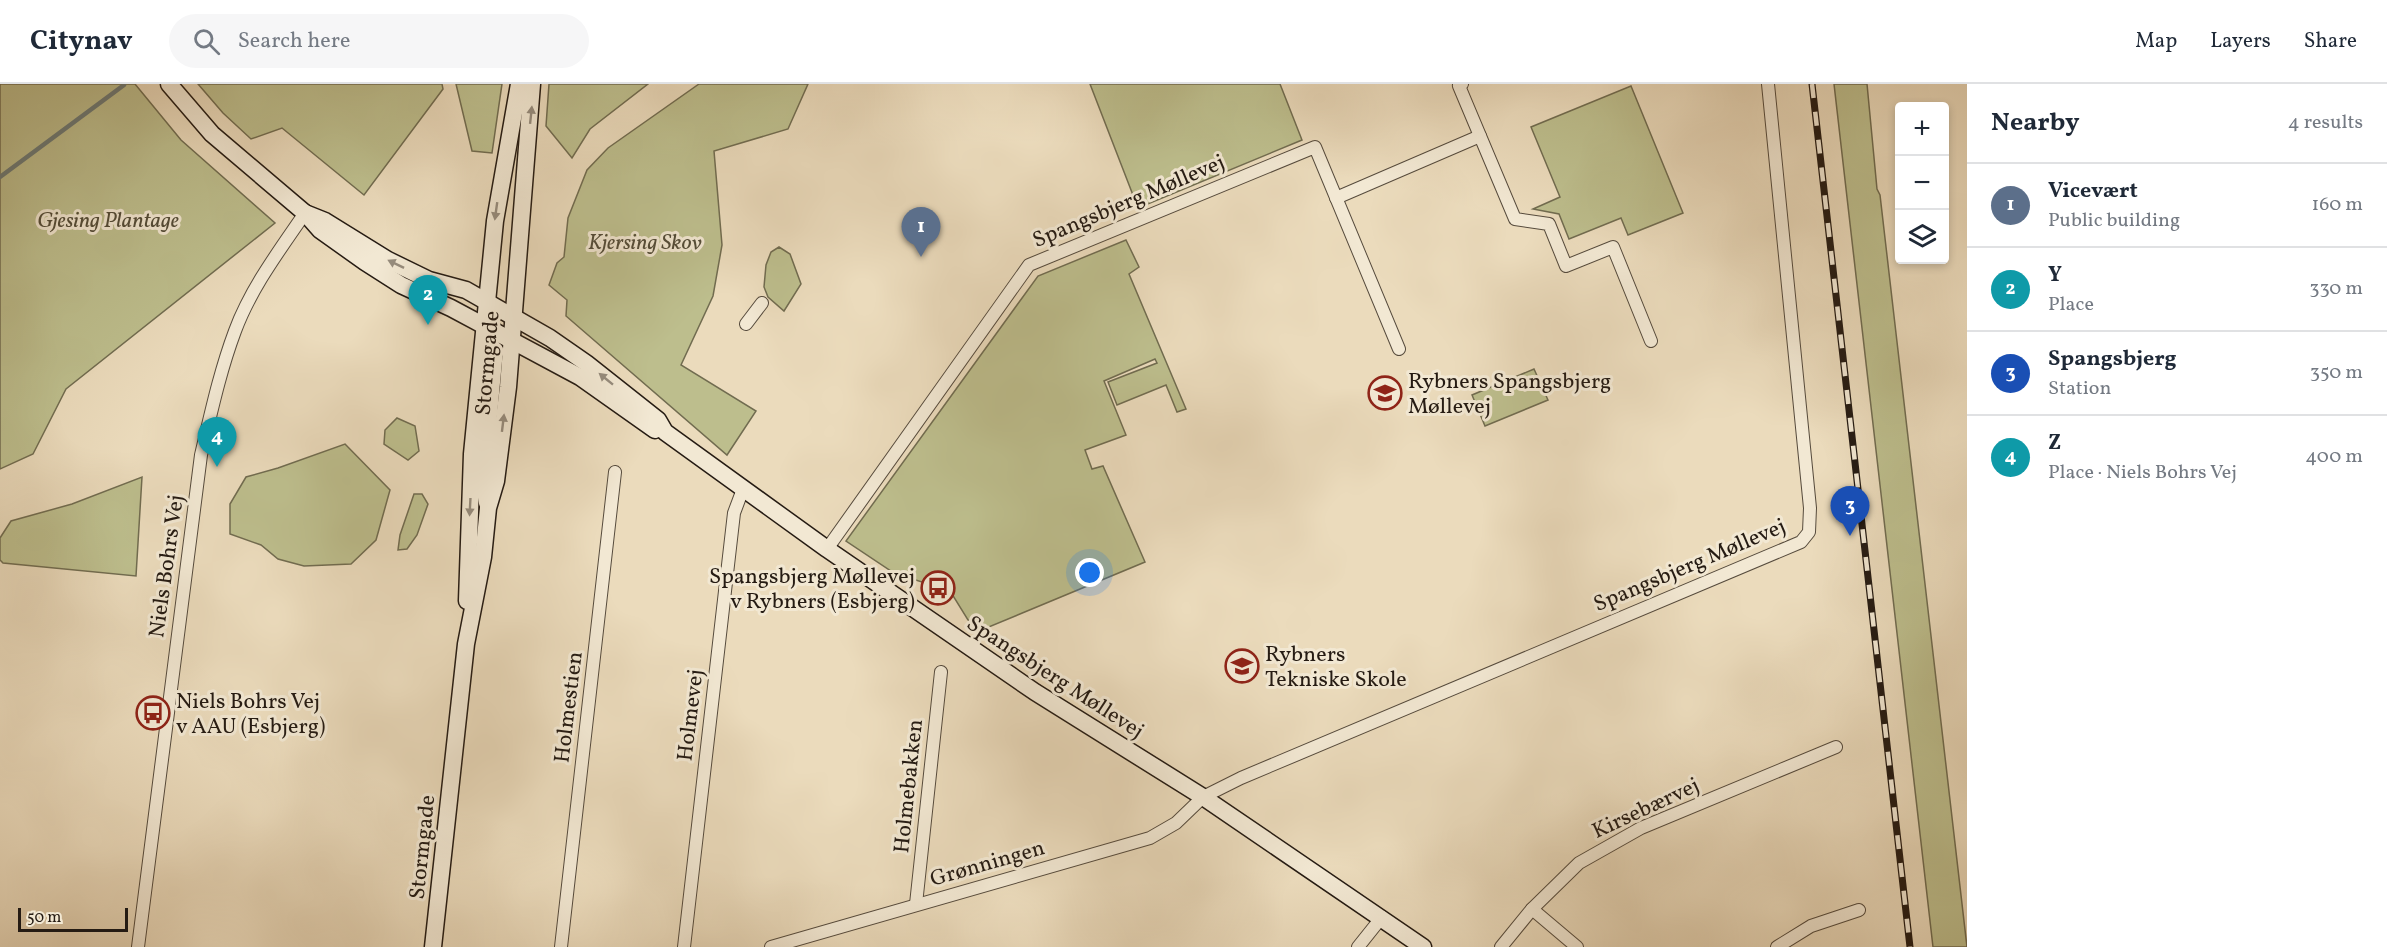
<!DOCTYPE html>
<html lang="en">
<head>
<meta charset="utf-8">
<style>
  :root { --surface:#fff; --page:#f6f6f7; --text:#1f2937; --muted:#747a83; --line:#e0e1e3; --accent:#8f2418 }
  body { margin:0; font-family:Vollkorn,serif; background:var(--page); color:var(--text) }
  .controls { position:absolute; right:18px; top:18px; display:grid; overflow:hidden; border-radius:6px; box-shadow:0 3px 9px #0003 }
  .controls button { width:54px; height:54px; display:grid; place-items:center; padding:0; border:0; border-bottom:2px solid var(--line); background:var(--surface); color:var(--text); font:30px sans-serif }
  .scale { position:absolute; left:18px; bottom:15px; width:110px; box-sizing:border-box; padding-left:6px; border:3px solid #251b13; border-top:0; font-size:16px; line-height:21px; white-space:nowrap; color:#251b13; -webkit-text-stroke:4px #f2e8d3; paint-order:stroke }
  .you { position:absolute; left:1090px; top:489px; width:21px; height:21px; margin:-15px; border:4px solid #fff; border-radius:50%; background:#1a73e8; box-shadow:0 0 0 9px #1a73e833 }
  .badge { display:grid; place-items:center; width:39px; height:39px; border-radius:50%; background:var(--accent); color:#fff; font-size:20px; font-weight:700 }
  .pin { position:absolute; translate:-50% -50px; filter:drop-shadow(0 2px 3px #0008) }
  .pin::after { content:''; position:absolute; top:32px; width:21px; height:18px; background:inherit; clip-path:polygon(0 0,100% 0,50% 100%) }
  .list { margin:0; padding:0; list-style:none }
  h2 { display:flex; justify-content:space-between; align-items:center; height:78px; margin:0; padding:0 24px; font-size:26px }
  h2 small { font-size:20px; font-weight:400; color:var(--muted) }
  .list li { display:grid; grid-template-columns:39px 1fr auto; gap:18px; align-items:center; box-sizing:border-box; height:84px; padding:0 24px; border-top:2px solid var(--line) }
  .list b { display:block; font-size:22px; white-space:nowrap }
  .list p { margin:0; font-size:20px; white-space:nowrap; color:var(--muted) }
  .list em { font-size:20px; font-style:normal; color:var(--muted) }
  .icon { flex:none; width:33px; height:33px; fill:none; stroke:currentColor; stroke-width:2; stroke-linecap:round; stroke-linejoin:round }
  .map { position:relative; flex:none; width:1967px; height:863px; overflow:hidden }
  header { display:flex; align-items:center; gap:36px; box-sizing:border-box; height:84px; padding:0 30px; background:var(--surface); border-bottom:2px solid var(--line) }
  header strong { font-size:28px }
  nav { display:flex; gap:33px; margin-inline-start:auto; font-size:21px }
  .search { width:420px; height:54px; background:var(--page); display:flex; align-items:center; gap:15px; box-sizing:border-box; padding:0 21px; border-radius:33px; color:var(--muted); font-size:22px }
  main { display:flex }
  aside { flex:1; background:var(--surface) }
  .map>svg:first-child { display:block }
  .green { fill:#bdbe8d; stroke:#716c50; stroke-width:1.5 }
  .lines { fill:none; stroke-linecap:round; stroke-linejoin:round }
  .stream { stroke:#6c7a77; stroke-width:4.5 }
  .street-casing { stroke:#564b3d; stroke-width:14 }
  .secondary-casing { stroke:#251b13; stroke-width:19 }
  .street { stroke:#f2e8d3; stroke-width:12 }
  .secondary { stroke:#f2e8d3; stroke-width:16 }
  .rail-casing { stroke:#251b13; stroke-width:7 }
  .rail { stroke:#f2e8d3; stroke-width:4.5; stroke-dasharray:14; stroke-linecap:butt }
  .oneway { fill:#968c7d }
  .labels { text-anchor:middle; stroke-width:6; stroke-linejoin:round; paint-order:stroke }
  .street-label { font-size:22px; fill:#251b13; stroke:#f2e8d3 }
  .park-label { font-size:22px; font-style:italic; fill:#534c38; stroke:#f2e8d3 }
  .poi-label { font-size:22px; fill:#251b13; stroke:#f2e8d3; text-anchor:start }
</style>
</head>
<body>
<header>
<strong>Citynav</strong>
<div class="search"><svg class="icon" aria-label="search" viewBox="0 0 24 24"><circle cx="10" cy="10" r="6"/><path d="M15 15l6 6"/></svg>Search here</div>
<nav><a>Map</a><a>Layers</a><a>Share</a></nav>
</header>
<main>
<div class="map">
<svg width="1967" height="863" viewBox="0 0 1967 863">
  <rect width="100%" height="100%" fill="#ebdbbc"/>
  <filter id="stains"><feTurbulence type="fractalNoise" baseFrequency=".00333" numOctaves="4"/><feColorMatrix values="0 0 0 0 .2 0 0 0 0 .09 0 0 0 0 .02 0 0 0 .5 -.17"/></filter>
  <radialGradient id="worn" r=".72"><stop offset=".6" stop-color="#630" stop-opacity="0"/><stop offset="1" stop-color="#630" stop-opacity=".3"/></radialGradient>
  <g class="green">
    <path d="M 0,0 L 135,0 L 181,56 L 275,139 L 66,305 L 33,370 L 0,385 Z"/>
    <path d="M 198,0 L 442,0 L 443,5 L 364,111 L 282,44 L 251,55 L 223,29 Z"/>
    <path d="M 456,0 L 502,0 L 492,69 L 472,67 Z"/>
    <path d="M 549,0 L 648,0 L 590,45 L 572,74 L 546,42 Z"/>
    <path d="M 699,0 L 808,0 L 788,45 L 714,67 L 722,161 L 713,212 L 681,281 L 756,327 L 727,371 L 566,232 L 567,216 L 549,201 L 557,179 L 564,173 L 568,134 L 587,86 L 608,64 Z"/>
    <path d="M 1090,0 L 1280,0 L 1302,56 L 1138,124 Z"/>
    <path d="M 1834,0 L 1867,0 L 1877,105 L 1880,111 L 1967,863 L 1933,863 Z"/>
    <path d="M 1631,2 L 1683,129 L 1628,151 L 1621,134 L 1569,155 L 1559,130 L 1533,125 L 1560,113 L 1531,43 Z"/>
    <path d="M 1126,156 L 1139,183 L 1129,190 L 1186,325 L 1177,328 L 1166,301 L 1117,321 L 1108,298 L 1157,279 L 1155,275 L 1104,297 L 1126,351 L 1085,366 L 1092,385 L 1103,382 L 1145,478 L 984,545 L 968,536 L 952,510 L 932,497 L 928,500 L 894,489 L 846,457 L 1038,192 Z"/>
    <path d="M 779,163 L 790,170 L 801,200 L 784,227 L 768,213 L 764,203 L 766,181 L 771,168 Z"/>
    <path d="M 1534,285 L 1548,316 L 1485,342 L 1472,311 Z"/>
    <path d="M 397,334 L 415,342 L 419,367 L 408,376 L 384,360 L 385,346 Z"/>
    <path d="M 345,360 L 390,406 L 376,456 L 351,480 L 304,482 L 278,475 L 261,461 L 230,450 L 230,420 L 246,393 L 278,384 Z"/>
    <path d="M 142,393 L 136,492 L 3,479 L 0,476 L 0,454 L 11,437 L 72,420 Z"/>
    <path d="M 414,410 L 422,410 L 428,420 L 417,451 L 407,465 L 398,466 L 400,451 Z"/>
  </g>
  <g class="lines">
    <path class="stream" d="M 0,93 L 124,1"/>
    <g class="street-casing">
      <g id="street">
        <path d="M 1462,0 L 1459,2 L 1515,135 L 1549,140 L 1566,182 L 1613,163 L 1651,257"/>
        <path d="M 1336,114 L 1480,52"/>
        <path d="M 746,240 L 762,219"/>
        <path d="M 827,465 L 1029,181 L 1315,63 L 1399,265"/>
        <path d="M 916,820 L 941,588"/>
        <path d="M 1532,825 L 1577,863"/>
        <path d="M 138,863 L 201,371 C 211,329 220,287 235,247 C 251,204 279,167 305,129"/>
        <path d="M 561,863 L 615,388"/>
        <path d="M 684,863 L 734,429 L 743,405"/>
        <path d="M 771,863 L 1150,754 L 1176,739 L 1203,713 L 1241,694 L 1801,458 L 1809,448 L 1810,424 L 1768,0"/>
        <path d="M 1358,863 L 1382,833"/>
        <path d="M 1501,863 L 1532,825 L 1579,779 L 1641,744 L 1836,663"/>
        <path d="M 1777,863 L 1811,842 L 1859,826"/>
      </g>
    </g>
    <g class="secondary-casing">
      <g id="secondary">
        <path d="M 169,0 L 212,50 L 305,129 L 320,146 L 365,178 L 401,201 L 451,224 L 580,293 L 655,346"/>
        <path d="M 305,129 L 325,137 L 388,176 L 429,196 L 466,206 L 550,254 L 586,279 L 658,336 L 665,348 L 827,465 L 1035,608 L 1203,713 L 1423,863"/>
        <path d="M 487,419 L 483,395 L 495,266"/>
        <path d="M 467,517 L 472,370 L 495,137 L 519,0"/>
        <path d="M 433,863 L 466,560 L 483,473 L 488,424 L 496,397 L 508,303 L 532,0"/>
      </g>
    </g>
    <use href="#street" class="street"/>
    <use href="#secondary" class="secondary"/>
    <g class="rail-casing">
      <path id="rail" d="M 1812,0 L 1910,863"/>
    </g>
    <use href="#rail" class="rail"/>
  </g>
  <defs><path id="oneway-solid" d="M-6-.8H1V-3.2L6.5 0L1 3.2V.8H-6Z" transform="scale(1.5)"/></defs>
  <g class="oneway">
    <use href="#oneway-solid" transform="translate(531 31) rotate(-84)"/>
    <use href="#oneway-solid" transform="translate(496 127) rotate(98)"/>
    <use href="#oneway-solid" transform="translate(396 180) rotate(-154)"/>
    <use href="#oneway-solid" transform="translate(606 295) rotate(-141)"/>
    <use href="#oneway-solid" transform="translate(503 339) rotate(-83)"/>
    <use href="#oneway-solid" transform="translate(470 423) rotate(93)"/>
  </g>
  <defs>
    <g id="school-ring" transform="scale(1.725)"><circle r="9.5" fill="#f2e8d3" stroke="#8f2418" stroke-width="1.5"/><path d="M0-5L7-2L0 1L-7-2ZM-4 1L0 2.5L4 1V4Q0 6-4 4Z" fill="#8f2418"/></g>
    <g id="bus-ring" transform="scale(1.725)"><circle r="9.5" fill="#f2e8d3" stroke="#8f2418" stroke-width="1.5"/><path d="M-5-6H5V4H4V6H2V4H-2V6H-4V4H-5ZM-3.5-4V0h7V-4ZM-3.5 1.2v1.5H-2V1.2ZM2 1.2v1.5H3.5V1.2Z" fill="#8f2418"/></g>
  </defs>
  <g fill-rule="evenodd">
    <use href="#school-ring" x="1385" y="309"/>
    <use href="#bus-ring" x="938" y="504"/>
    <use href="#school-ring" x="1242" y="582"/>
    <use href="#bus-ring" x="153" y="629"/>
  </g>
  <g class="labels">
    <g class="street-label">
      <text transform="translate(1128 116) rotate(-23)" y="8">Spangsbjerg Møllevej</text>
      <text transform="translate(486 279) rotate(-85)" y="8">Stormgade</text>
      <text transform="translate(1689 480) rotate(-23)" y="8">Spangsbjerg Møllevej</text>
      <text transform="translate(165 482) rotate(-82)" y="8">Niels Bohrs Vej</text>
      <text transform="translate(1056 592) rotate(33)" y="8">Spangsbjerg Møllevej</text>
      <text transform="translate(567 623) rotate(-83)" y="8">Holmestien</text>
      <text transform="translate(689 631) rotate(-83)" y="8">Holmevej</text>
      <text transform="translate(907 702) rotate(-84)" y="8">Holmebakken</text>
      <text transform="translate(1645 723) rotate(-25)" y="8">Kirsebærvej</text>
      <text transform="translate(421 763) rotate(-84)" y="8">Stormgade</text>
      <text transform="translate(987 778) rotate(-16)" y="8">Grønningen</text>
    </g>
    <g class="park-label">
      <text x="108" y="143">Gjesing Plantage</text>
      <text x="645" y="165">Kjersing Skov</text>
    </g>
    <g class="poi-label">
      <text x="1408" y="304">Rybners Spangsbjerg<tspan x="1408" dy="25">Møllevej</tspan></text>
      <text x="915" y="499" text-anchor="end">Spangsbjerg Møllevej<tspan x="915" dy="25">v Rybners (Esbjerg)</tspan></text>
      <text x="1265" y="577">Rybners<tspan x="1265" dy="25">Tekniske Skole</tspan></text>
      <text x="176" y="624">Niels Bohrs Vej<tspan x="176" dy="25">v AAU (Esbjerg)</tspan></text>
    </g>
  </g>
  <rect width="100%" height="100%" filter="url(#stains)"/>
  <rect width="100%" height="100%" fill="url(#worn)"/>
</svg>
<div class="controls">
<button>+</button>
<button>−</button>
<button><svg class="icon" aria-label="layers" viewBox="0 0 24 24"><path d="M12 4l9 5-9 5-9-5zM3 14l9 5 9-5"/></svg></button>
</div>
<div class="scale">50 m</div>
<div class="you"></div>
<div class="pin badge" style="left:921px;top:173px;background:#5c6f8a">1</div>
<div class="pin badge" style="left:428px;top:241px;background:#0f9aa8">2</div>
<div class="pin badge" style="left:1850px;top:452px;background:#1a4fb4">3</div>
<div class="pin badge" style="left:217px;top:383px;background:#0f9aa8">4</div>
</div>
<aside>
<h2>Nearby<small>4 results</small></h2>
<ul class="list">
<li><span class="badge" style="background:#5c6f8a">1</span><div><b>Vicevært</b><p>Public building</p></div><em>160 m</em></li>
<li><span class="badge" style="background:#0f9aa8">2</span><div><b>Y</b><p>Place</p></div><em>330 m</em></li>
<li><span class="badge" style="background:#1a4fb4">3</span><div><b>Spangsbjerg</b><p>Station</p></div><em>350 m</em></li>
<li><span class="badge" style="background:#0f9aa8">4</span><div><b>Z</b><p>Place · Niels Bohrs Vej</p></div><em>400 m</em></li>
</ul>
</aside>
</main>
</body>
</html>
